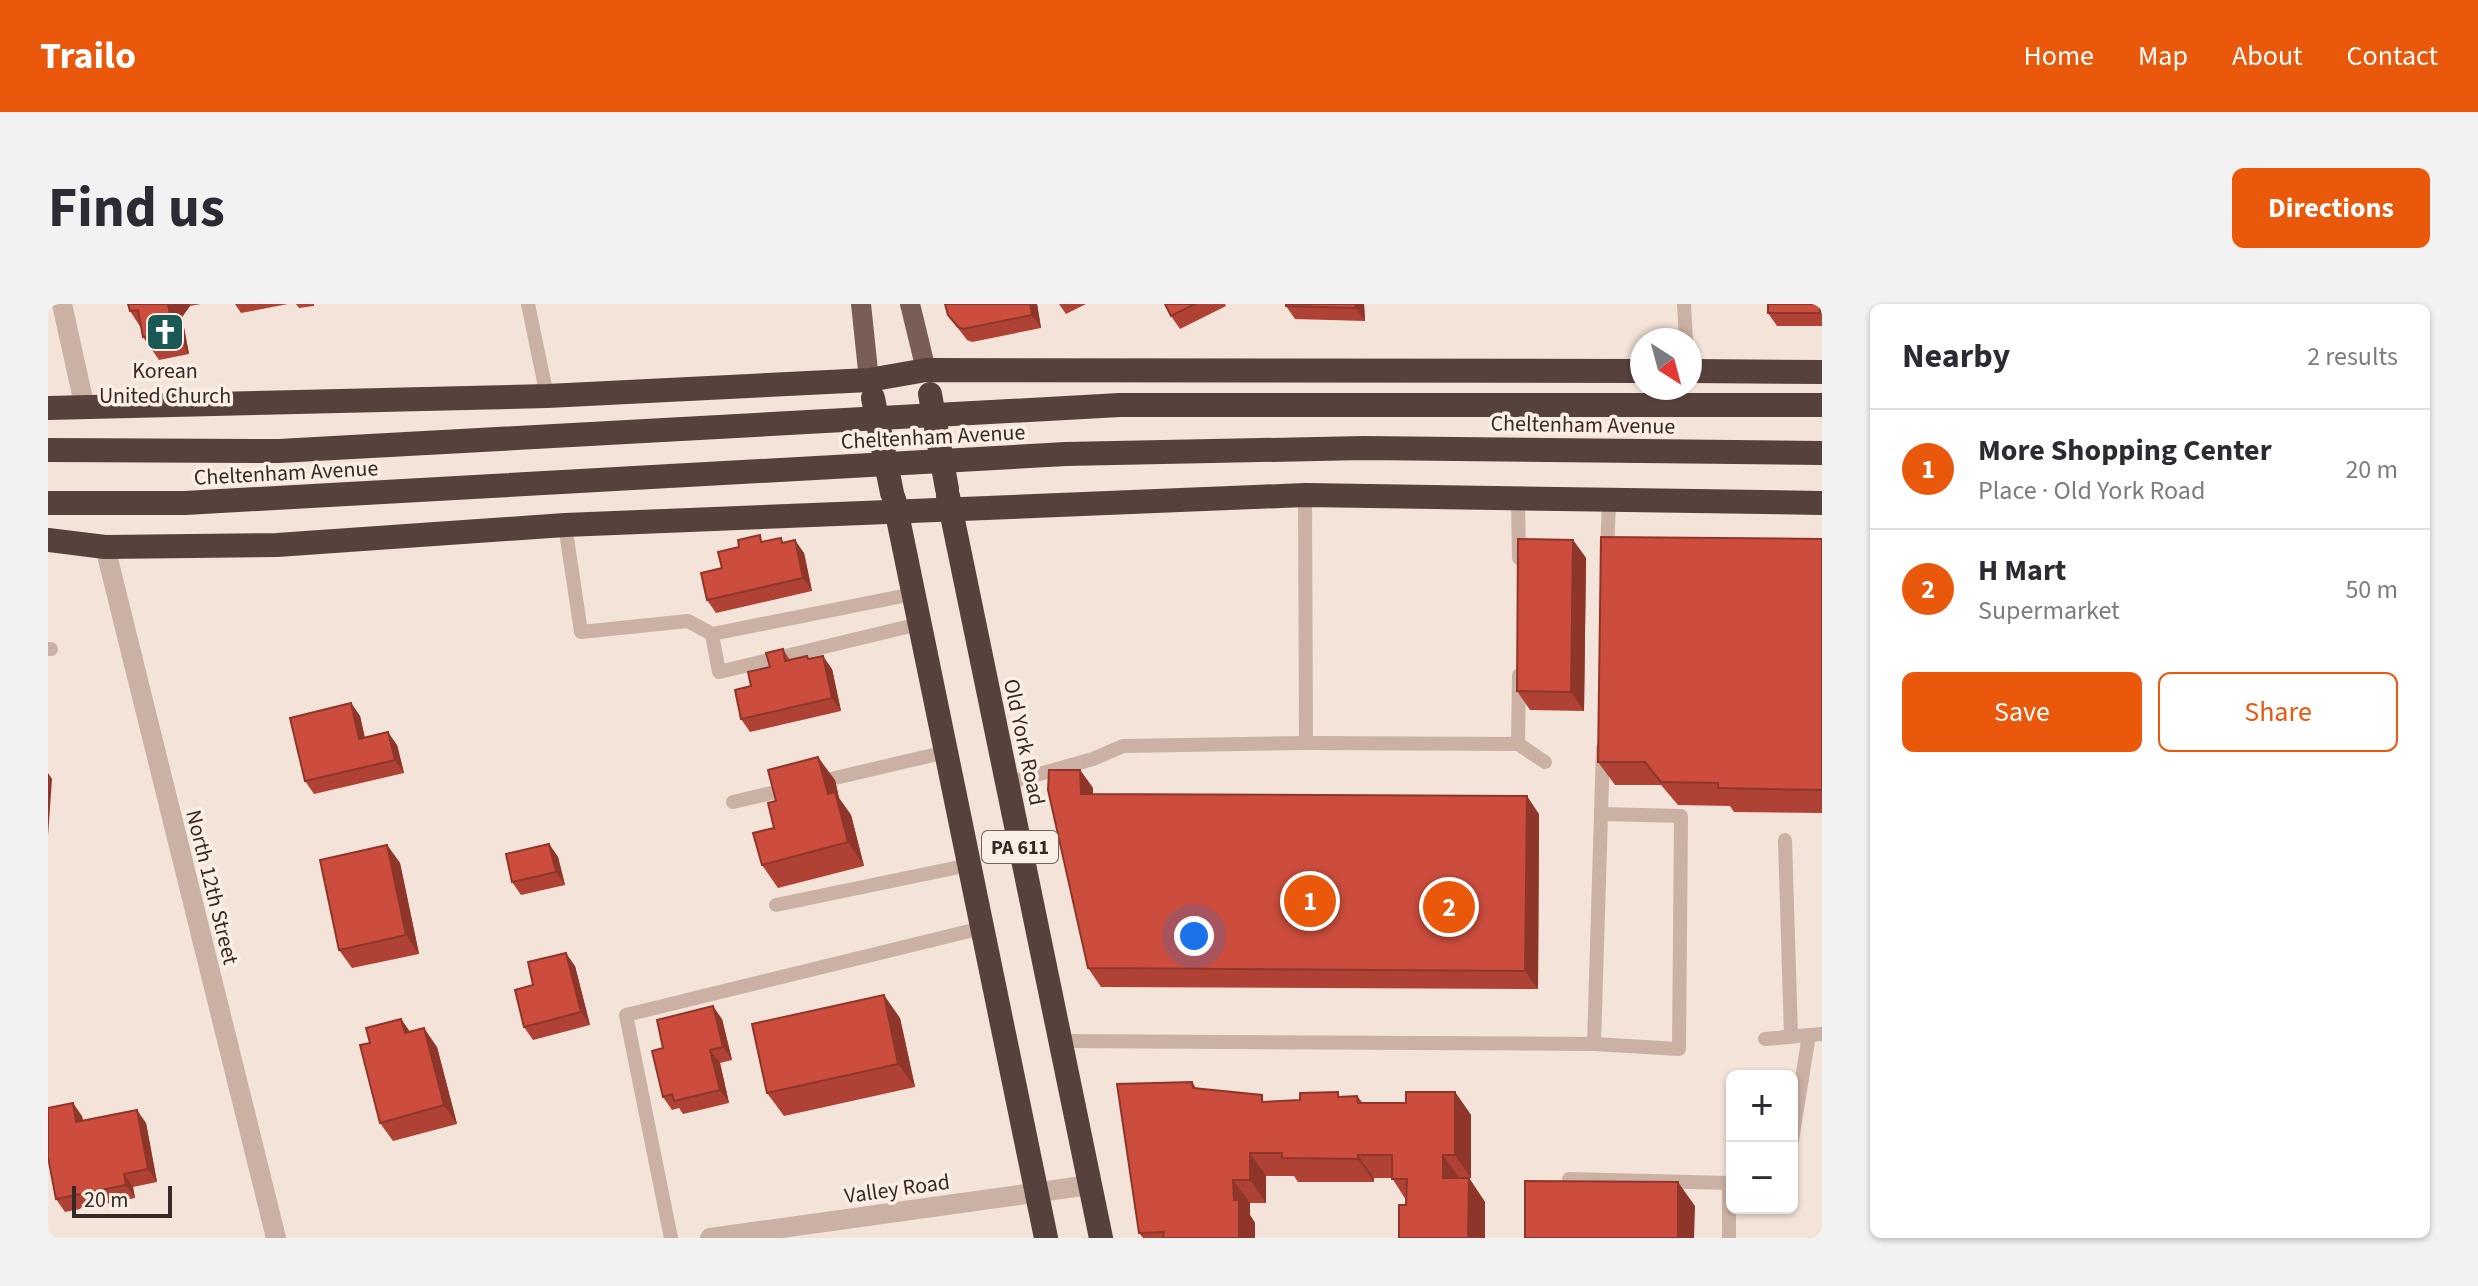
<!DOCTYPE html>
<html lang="en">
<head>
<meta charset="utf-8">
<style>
  :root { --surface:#fff; --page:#f2f2f3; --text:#2b2b33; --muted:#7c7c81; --line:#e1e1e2; --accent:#ea580c }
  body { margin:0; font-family:"Source Sans 3",sans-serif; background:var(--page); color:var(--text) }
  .controls { position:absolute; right:24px; bottom:24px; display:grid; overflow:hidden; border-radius:12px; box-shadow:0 2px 6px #0004 }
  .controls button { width:72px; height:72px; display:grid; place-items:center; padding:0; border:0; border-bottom:2px solid var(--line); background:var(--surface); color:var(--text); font:40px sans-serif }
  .compass { position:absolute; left:1582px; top:24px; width:72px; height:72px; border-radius:50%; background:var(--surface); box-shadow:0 2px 6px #0004; rotate:144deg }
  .scale { position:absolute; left:24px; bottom:20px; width:100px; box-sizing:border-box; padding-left:8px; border:4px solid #362926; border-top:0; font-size:22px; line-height:28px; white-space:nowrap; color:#362926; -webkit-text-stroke:6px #faeee5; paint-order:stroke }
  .you { position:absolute; left:1146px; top:632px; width:28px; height:28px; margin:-20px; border:6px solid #fff; border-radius:50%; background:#1a73e8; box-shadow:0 0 0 12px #1a73e833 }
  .badge { display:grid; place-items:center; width:52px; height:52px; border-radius:50%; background:var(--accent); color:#fff; font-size:26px; font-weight:700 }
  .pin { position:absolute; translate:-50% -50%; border:4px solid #fff; box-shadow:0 2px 8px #0006 }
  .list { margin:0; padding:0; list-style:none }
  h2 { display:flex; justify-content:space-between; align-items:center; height:104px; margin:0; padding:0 32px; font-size:34px }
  h2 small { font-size:26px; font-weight:400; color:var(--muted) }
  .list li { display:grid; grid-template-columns:52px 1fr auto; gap:24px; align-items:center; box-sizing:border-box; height:120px; padding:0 32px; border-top:2px solid var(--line) }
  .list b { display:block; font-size:30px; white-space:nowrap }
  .list p { margin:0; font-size:26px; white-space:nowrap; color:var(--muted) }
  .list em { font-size:26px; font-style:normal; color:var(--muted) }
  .actions { display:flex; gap:16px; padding:24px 32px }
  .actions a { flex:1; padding:18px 0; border:2px solid var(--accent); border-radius:12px; text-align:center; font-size:28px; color:var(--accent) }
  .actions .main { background:var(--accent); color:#fff }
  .map { position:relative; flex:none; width:1774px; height:934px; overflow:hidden; border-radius:12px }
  header { display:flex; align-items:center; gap:48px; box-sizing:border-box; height:112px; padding:0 40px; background:var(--accent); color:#fff }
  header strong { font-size:38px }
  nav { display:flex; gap:44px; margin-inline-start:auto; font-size:28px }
  .intro { display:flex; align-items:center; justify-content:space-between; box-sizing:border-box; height:192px; padding:0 48px }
  h1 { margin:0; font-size:56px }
  .button { padding:20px 36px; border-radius:12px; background:var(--accent); color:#fff; font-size:28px; font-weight:700 }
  main { display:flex; gap:48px; padding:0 48px }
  aside { flex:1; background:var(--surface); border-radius:12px; box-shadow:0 2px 6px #0004 }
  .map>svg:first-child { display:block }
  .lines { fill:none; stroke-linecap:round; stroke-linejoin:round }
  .lane { stroke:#cbb1a4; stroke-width:14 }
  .street { stroke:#cbb1a4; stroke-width:20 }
  .primary { stroke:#795d56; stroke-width:20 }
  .highway { stroke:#57413d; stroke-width:24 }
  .highway-bridge { stroke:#57413d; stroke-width:24 }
  .wall { fill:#af4234 }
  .shaded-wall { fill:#8f362b }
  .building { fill:#cc4d3d; stroke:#8f362b; stroke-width:2 }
  .labels { text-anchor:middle; stroke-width:7; stroke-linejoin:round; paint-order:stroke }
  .shield { fill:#faeee5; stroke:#71645f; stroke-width:2 }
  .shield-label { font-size:20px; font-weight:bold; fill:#362926 }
  .poi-label { font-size:22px; fill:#362926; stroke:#faeee5 }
  .street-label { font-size:22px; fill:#362926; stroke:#faeee5 }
</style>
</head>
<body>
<header>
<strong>Trailo</strong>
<nav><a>Home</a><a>Map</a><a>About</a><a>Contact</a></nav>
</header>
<div class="intro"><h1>Find us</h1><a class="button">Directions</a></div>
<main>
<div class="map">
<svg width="1774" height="934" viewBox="0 0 1774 934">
  <rect width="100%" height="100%" fill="#f3e3d8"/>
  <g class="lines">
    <g class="lane">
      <path d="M 480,0 L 499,92"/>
      <path d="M 1636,0 L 1638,36"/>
      <path d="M 1257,191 L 1258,439"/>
      <path d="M 1470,195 L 1471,254"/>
      <path d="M 517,221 L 533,328 L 640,317 L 664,330 L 865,290"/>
      <path d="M 1559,252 L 1561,196"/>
      <path d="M 664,330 L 671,368 L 871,320"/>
      <path d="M 0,345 L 3,345"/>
      <path d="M 1471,371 L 1470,440 L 1497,458"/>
      <path d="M 770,478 L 898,448"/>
      <path d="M 959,479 L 1045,455 L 1075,442 L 1258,439 L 1470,440"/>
      <path d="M 685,498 L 741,485"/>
      <path d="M 1553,510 L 1555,444"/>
      <path d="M 1737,536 L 1743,732"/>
      <path d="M 728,601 L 921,561"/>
      <path d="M 1717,735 L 1774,730"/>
      <path d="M 1012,737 L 1546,740 L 1553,510 L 1633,512 L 1631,745 L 1546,740"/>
      <path d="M 1744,836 L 1761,731"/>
      <path d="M 1521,875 L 1681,879 L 1681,934"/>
      <path d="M 623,934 L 578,711 L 934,624"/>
    </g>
    <g class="street">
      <path d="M 14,0 L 37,104"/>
      <path d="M 57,243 L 228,934"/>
      <path d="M 662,934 L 1042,881"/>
    </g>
    <g class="primary">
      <path d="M 813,0 L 821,76"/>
      <path d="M 862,0 L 878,66"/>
    </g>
    <g class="highway">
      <path d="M 1642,67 L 1774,68"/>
      <path d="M 0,104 L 499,92 L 821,76 L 878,66 L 1594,67"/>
      <path d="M 0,146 L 231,147 L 1072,101 L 1774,101"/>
      <path d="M 900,192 L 1053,934"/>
      <path d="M 846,195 L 998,934"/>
      <path d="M 0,199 L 137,199 L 1018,150 L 1316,144 L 1774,149"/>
      <path d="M 0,236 L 57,243 L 229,241 L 517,221 L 1257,191 L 1774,199"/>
    </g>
    <g class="highway-bridge">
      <path d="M 882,90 L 899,185"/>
      <path d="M 825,94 L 844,189"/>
    </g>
  </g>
  <g class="wall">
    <path d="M 80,0 L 153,0 L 142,2 L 134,13 L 141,50 L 111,56 L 95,33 L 93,24 L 82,7 Z"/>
    <path d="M 187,0 L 240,0 L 193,9 Z"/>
    <path d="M 248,0 L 266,0 L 266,2 L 251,4 Z"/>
    <path d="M 989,0 L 993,24 L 924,38 L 919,36 L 900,11 Z"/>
    <path d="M 1011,0 L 1038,0 L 1018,10 Z"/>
    <path d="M 1117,0 L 1177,0 L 1178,2 L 1132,25 L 1123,12 Z"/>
    <path d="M 1316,0 L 1317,17 L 1247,15 L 1238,2 Z"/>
    <path d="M 1774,0 L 1774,22 L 1729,22 L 1720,9 Z"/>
    <path d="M 1774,235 L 1774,509 L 1686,508 L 1682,502 L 1630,501 L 1613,481 L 1567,481 L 1550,458 Z"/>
    <path d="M 1525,236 L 1538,254 L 1536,407 L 1482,406 L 1469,387 Z"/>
    <path d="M 716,238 L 736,239 L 756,249 L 764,287 L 668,309 L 659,296 Z"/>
    <path d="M 735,345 L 742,356 L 761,355 L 784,365 L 793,407 L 702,428 L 693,415 L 703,382 L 722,363 Z"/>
    <path d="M 303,399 L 312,412 L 317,434 L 349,441 L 356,469 L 266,490 L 257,477 Z"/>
    <path d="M 1032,466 L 1045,484 L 1045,490 L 1491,510 L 1490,685 L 1053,683 L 1040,664 Z"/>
    <path d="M 787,476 L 791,494 L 803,511 L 816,562 L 730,584 L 714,561 L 726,524 L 728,497 Z"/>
    <path d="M 501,540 L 510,553 L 517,581 L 473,591 L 464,578 Z"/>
    <path d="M 339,541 L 352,559 L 371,650 L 304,664 L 291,646 Z"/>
    <path d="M 527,662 L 542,721 L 485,736 L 476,723 L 485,681 Z"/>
    <path d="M 852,714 L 867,783 L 736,812 L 719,789 Z"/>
    <path d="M 353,715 L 362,728 L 389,743 L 409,820 L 345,837 L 332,819 L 322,739 Z"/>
    <path d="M 674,715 L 684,756 L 672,759 L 681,799 L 635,810 L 631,804 L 624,806 L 615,793 L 615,744 Z"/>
    <path d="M 1144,778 L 1148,784 L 1218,798 L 1309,792 L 1315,799 L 1358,799 L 1407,788 L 1423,811 L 1423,874 L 1421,874 L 1437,898 L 1358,901 L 1358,896 L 1344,874 L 1326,874 L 1326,878 L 1250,878 L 1246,872 L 1218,872 L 1218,899 L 1202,899 L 1202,911 L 1207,919 L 1207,934 L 1095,934 L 1091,929 Z"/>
    <path d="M 34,812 L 35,817 L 98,819 L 109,878 L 85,883 L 87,894 L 17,908 L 8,895 Z"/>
  </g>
  <g class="shaded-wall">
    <path d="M 120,0 L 141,0 L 142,2 L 134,13 L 141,50 L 125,27 Z"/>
    <path d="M 982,0 L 989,0 L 993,24 L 984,11 Z"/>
    <path d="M 1307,0 L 1316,0 L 1317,17 L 1308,4 Z"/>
    <path d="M 747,236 L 756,249 L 764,287 L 755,274 Z"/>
    <path d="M 1525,236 L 1538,254 L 1536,407 L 1523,388 Z"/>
    <path d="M 775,352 L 784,365 L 793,407 L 784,394 Z"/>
    <path d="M 303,399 L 312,412 L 320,448 L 311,435 Z"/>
    <path d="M 340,428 L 349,441 L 356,469 L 347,456 Z"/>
    <path d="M 770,453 L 787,476 L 791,494 L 803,511 L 816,562 L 800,538 L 780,490 Z"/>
    <path d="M 1032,466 L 1045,484 L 1045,508 L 1033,490 Z"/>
    <path d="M 0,469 L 4,475 L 0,532 Z"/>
    <path d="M 1479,492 L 1491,510 L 1490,685 L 1477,667 Z"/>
    <path d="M 501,540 L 510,553 L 517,581 L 508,568 Z"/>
    <path d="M 339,541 L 352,559 L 371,650 L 358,631 Z"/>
    <path d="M 518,649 L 527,662 L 542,721 L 533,708 Z"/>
    <path d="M 836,691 L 852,714 L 867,783 L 850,760 Z"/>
    <path d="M 665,702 L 674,715 L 684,756 L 675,743 Z"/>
    <path d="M 353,715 L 366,734 L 357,729 Z"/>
    <path d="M 376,724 L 389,743 L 409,820 L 396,801 Z"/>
    <path d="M 662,746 L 672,759 L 681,799 L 672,786 Z"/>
    <path d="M 1407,788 L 1423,811 L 1423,874 L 1407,851 Z"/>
    <path d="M 25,799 L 34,812 L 37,831 L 28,818 Z"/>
    <path d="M 89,806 L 98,819 L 109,878 L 100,865 Z"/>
    <path d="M 1202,849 L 1218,872 L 1218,899 L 1202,876 Z"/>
    <path d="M 1310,851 L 1326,874 L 1326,878 L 1310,855 Z"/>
    <path d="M 1395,851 L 1412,875 L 1395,874 Z"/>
    <path d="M 76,870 L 85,883 L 87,894 L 78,881 Z"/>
    <path d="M 1421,874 L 1437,898 L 1437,934 L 1420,934 Z"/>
    <path d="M 1185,876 L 1202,899 L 1202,911 L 1207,919 L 1207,934 L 1191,934 L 1186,896 Z"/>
    <path d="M 1630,878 L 1647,902 L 1646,934 L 1630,934 Z"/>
  </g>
  <g class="building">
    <path d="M 80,0 L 120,0 L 125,27 L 95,33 L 90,6 L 82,7 Z"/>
    <path d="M 897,0 L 982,0 L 984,11 L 915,25 L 910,23 L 900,11 Z"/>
    <path d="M 1117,0 L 1147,0 L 1123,12 Z"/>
    <path d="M 1238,0 L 1307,0 L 1308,4 L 1238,2 Z"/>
    <rect x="1720" y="0" width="52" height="9"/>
    <path d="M 712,231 L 713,238 L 733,234 L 734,239 L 747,236 L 755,274 L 659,296 L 653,269 L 674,264 L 670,248 L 691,243 L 690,236 Z"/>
    <path d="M 1553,233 L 1774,235 L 1774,486 L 1670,484 L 1670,479 L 1613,478 L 1597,458 L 1550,458 Z"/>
    <path d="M 1470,235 L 1525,236 L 1523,388 L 1469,387 Z"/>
    <path d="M 735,345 L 737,357 L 759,352 L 760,355 L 775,352 L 784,394 L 693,415 L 687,386 L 703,382 L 700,368 L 722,363 L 718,349 Z"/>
    <path d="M 303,399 L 311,435 L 340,428 L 347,456 L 257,477 L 242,414 Z"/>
    <path d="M 770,453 L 780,490 L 787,488 L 800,538 L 714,561 L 705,529 L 726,524 L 720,499 L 728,497 L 720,466 Z"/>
    <path d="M 1001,466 L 1032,466 L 1033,490 L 1479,492 L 1477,667 L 1040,664 L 1000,486 Z"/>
    <path d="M 501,540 L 508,568 L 464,578 L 458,550 Z"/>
    <path d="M 339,541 L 358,631 L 291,646 L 272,556 Z"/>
    <path d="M 518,649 L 533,708 L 476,723 L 467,686 L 485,681 L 480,658 Z"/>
    <path d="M 836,691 L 850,760 L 719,789 L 704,720 Z"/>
    <path d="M 665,702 L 675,743 L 662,746 L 672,786 L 626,797 L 624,790 L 615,793 L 604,747 L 615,744 L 609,716 Z"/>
    <path d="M 353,715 L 357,729 L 376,724 L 396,801 L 332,819 L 312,741 L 322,739 L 318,724 Z"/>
    <path d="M 1144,778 L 1145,784 L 1214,791 L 1214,798 L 1252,796 L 1252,789 L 1290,788 L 1290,793 L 1309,792 L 1310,799 L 1358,799 L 1358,788 L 1407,788 L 1407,851 L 1395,851 L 1395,874 L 1421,874 L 1420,934 L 1351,934 L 1351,901 L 1358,901 L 1359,875 L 1344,875 L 1344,851 L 1310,851 L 1310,855 L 1234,854 L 1234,849 L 1202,849 L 1202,876 L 1185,876 L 1186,896 L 1191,896 L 1191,934 L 1115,934 L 1116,928 L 1091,929 L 1069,780 Z"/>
    <path d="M 25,799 L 28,818 L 89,806 L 100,865 L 76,870 L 78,881 L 8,895 L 0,853 L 0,804 Z"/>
    <path d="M 1477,877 L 1630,878 L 1630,934 L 1477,934 Z"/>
  </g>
  <defs>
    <g id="church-square" transform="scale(2)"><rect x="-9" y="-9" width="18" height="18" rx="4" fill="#1a5956" stroke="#faeee5"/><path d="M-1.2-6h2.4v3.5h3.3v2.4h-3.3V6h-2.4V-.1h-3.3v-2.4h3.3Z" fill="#fff"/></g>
  </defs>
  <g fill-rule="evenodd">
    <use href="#church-square" x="117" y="28"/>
  </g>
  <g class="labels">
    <rect class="shield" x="934" y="527" width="76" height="32" rx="6"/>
    <g class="shield-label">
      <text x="972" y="550">PA 611</text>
    </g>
    <g class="poi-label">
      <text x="117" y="74">Korean<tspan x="117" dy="25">United Church</tspan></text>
    </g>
    <g class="street-label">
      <text transform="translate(1535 120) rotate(1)" y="8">Cheltenham Avenue</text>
      <text transform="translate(885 132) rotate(-3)" y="8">Cheltenham Avenue</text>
      <text transform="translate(238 168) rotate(-3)" y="8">Cheltenham Avenue</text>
      <text transform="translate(977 438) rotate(78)" y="8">Old York Road</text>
      <text transform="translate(165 583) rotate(76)" y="8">North 12th Street</text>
      <text transform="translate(849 884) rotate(-8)" y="8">Valley Road</text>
    </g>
  </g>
</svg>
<div class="controls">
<button>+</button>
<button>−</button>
</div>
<svg class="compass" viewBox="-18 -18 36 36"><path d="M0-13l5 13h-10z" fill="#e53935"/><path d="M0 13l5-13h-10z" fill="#7c7c81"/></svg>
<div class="scale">20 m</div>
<div class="you"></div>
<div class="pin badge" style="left:1262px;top:597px">1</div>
<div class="pin badge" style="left:1401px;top:603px">2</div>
</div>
<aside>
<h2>Nearby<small>2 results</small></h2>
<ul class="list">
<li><span class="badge">1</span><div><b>More Shopping Center</b><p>Place · Old York Road</p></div><em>20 m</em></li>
<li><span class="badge">2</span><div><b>H Mart</b><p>Supermarket</p></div><em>50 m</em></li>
</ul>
<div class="actions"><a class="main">Save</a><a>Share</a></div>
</aside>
</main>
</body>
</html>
